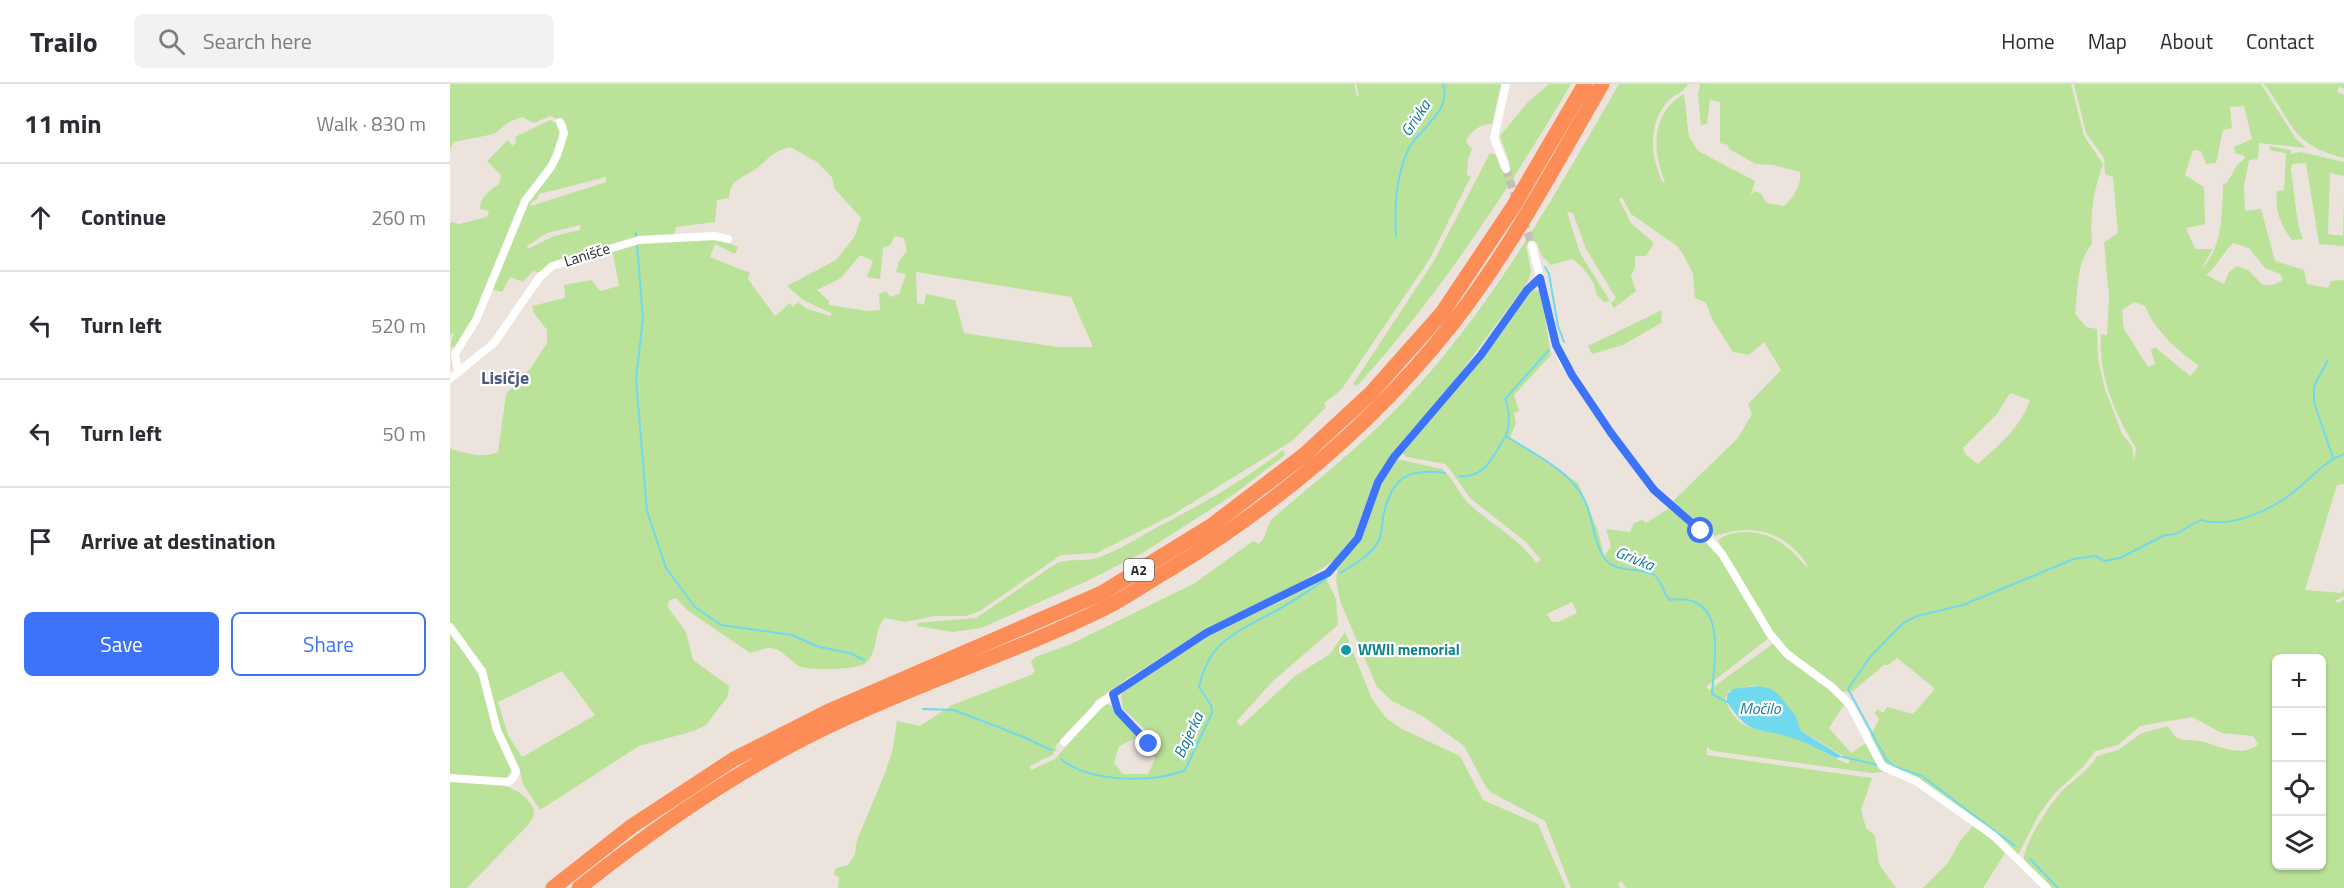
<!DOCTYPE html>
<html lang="en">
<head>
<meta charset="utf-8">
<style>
  :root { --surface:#fff; --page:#f2f2f3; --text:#2b2b33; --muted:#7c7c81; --line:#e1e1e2; --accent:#3d73f8 }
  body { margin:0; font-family:"Titillium Web",sans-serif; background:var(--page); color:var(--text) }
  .controls { position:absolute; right:18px; bottom:18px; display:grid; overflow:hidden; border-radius:9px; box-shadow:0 2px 4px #0004 }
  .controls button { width:54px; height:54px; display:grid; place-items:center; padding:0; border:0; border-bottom:2px solid var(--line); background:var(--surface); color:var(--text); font:30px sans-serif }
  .stop { position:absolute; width:18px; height:18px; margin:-14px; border:4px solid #3d73f8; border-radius:50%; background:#fff }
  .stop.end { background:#3d73f8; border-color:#fff; box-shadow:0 2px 6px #0008 }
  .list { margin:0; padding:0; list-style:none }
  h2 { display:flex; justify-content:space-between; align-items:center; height:78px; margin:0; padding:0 24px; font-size:26px }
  h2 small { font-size:20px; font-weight:400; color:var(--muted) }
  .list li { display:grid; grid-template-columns:39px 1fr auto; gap:18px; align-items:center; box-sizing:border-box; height:108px; padding:0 24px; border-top:2px solid var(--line) }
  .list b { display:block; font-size:22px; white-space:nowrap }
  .list em { font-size:20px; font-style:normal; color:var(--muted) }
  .actions { display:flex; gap:12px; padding:18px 24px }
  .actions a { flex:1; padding:14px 0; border:2px solid var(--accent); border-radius:9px; text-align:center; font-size:21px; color:var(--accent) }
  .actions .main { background:var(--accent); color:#fff }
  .icon { flex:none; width:33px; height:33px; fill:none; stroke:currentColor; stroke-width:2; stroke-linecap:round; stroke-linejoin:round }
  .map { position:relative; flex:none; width:1894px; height:804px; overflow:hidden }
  header { display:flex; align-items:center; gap:36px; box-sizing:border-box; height:84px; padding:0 30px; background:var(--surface); border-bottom:2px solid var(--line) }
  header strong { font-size:28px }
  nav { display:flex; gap:33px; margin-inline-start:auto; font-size:21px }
  .search { width:420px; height:54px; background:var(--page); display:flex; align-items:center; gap:15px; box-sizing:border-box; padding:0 21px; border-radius:9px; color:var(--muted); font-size:22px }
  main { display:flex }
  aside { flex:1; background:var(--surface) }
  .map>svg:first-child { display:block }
  .green { fill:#bae299; fill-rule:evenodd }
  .water { fill:#70d9ee }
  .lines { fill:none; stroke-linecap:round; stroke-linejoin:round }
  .stream { stroke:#70d9ee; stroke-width:2 }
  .street-tunnel { stroke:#c5bfb8; stroke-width:8; stroke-dasharray:8 4; stroke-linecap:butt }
  .street { stroke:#fff; stroke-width:8 }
  .highway { stroke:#fd8d57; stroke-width:15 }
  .route { stroke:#3d73f8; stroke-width:8 }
  .culture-dot { fill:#0f9aa8; stroke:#fff; stroke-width:2 }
  .labels { text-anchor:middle; stroke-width:4.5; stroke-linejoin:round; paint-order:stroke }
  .shield { fill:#fff; stroke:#6a6a6a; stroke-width:1.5 }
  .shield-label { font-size:14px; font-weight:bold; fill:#2a2a2a }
  .street-label { font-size:15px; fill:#2a2a2a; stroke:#fff }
  .culture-label { font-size:15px; font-weight:bold; fill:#0d838f; stroke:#fff; text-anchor:start }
  .water-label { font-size:16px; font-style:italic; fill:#0e799a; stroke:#fff }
  .quarter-label { font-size:18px; font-weight:bold; fill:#4b587b; stroke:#fff }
</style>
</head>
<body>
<header>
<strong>Trailo</strong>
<div class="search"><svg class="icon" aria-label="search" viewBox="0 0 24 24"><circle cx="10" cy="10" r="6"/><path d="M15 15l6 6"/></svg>Search here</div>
<nav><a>Home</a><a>Map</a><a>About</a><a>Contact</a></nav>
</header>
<main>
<aside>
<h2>11 min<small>Walk · 830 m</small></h2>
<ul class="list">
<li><svg class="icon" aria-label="ahead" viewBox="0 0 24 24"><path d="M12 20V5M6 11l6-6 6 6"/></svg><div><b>Continue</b></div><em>260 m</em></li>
<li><svg class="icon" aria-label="left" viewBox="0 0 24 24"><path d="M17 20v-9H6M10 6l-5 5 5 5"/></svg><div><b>Turn left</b></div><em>520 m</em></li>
<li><svg class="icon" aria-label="left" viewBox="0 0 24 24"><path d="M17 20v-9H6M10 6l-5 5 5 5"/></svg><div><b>Turn left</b></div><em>50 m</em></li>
<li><svg class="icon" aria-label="arrive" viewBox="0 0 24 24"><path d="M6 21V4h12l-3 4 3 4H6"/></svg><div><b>Arrive at destination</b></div></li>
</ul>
<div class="actions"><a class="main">Save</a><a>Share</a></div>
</aside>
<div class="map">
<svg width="1894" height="804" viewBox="0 0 1894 804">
  <rect width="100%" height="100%" fill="#ece4dc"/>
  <g class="green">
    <path d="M 0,0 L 904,0 L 907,12 L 909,11 L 906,0 L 1051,0 L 1042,40 C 1031,40 1019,47 1016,58 L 1022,65 L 1018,76 L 1017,91 L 1021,92 L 979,176 L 891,306 L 874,319 L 876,323 L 842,357 L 724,430 L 647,469 L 611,471 L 530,527 L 516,532 L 485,532 L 455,538 L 435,534 C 423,546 429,567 416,579 C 408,586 358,587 349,582 C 338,576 335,567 322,564 C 316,563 307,568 300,569 L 237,526 L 226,514 L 220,516 L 217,522 L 236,548 L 243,576 L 279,602 L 278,612 L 256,641 L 244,647 L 189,662 L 90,726 L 73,700 L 69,683 L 52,657 L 37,595 L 29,580 L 0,540 L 0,365 C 18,369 30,375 48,368 L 56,310 L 81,284 L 97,259 L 97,246 L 84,229 L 82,222 L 115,214 L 114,201 L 141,196 L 150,207 L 169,202 L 162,165 C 201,154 251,145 288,163 L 285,170 L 265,160 L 260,173 L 300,189 L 298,195 L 325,232 L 340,219 L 343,223 L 348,218 L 357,225 L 381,232 L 381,229 L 353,216 L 337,202 L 386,176 L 405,152 L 411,134 L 384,104 L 382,93 L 367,78 L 340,63 C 325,66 318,75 307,84 C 294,94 280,94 279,114 L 267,116 L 265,138 L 226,143 L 224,151 L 175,157 L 106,177 L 96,182 L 91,189 L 83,187 L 73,198 L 60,193 L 52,208 L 41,205 C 51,181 59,155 70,132 C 81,109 126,62 115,38 L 100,32 L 84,39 L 72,33 L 59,38 L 44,50 L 4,58 L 0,65 ZM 156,93 L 156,98 L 81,122 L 80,120 L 87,115 L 89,110 ZM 130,141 L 130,146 L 104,152 L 78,165 L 77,162 L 97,149 ZM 445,152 L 454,154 L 457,167 L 449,177 L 446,188 L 456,190 L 449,210 L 440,213 L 436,207 L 429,210 L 430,226 L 418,227 L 379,221 L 379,217 L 367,206 L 391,194 L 410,171 L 423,177 L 417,193 L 430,195 L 433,164 L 440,161 ZM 466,188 L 621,213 L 643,263 L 607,263 L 514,249 L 505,216 L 476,210 L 474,221 L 467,219 ZM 112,587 L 145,631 L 72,673 L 58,651 L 48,618 Z"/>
    <path d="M 1099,0 L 1121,0 C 1058,107 990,210 907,302 L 903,300 L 984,177 L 1040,69 L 1046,71 L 1051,85 L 1060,80 L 1050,52 L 1078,18 Z"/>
    <path d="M 1169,0 L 1238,0 C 1235,7 1226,10 1220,15 C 1197,38 1200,72 1213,99 L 1215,98 C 1202,66 1201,29 1234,10 L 1239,53 L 1248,67 L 1305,97 L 1300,114 L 1304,107 L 1310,109 L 1317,119 L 1334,122 C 1342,116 1353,98 1350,88 L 1323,81 L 1306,80 L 1279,65 L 1278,61 L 1270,59 L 1270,18 L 1260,16 L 1257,40 L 1251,41 L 1248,11 L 1250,0 L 1621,0 L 1634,52 L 1653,80 C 1643,108 1640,131 1642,160 C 1626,179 1628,205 1625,230 L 1636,243 L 1647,245 L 1648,275 L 1655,305 L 1672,350 L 1682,362 L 1684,377 L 1686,364 C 1665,331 1648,291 1651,250 L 1657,251 L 1659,213 L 1654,158 L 1668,149 L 1663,93 L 1655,90 L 1654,74 L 1636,49 L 1624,0 L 1811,0 L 1846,55 L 1856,64 L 1809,59 L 1808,75 L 1799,76 L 1794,102 L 1795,127 L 1811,125 L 1825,177 L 1854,186 L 1857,200 L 1878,204 L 1881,197 L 1894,196 L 1894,400 L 1887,401 L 1855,506 L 1892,509 L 1894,505 L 1894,512 L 1885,517 L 1888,519 L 1894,516 L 1894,804 L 1600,804 L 1573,778 C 1574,759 1598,723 1611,708 C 1623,696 1638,687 1647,672 L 1668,666 L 1692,649 L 1718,642 C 1729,663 1738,653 1754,658 C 1770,663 1793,674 1808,660 L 1803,652 L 1772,649 L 1742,633 L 1690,642 L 1668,661 L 1645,667 L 1633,683 L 1604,710 L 1588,732 L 1568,771 L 1468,694 L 1441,685 L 1433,678 L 1420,653 L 1429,635 L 1425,629 L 1427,625 L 1433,629 L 1437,623 L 1463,630 L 1484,606 L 1482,602 L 1447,574 L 1438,581 L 1434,581 L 1403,607 L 1392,608 L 1331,560 L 1291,502 L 1268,456 C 1286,443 1317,447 1334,461 C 1343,467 1350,476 1358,484 C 1357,479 1353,474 1348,469 C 1325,444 1296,441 1265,452 L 1222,418 L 1288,354 L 1302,330 L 1298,320 L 1331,286 L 1314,258 L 1299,271 L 1283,268 L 1263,237 L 1256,219 L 1245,214 L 1243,190 L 1233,170 L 1227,162 L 1181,130 L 1172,113 L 1169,115 L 1181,139 L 1204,159 L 1196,172 L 1185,172 L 1185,184 L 1181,192 L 1186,207 L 1164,224 L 1161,219 L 1166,214 L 1136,165 L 1123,129 L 1117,128 L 1130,169 L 1160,217 L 1154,218 L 1146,210 C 1146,197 1132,182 1122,175 L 1101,181 L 1091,171 L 1087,159 L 1076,161 L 1081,187 L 1078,197 L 919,413 L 903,458 L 889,473 L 840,506 L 738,557 L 646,616 L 636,631 L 627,638 L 627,644 L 607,660 L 605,664 L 607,665 L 602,671 L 580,682 L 581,686 L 605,675 L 654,619 C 667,622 685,641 686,654 L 669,662 L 664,679 L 673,690 L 698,690 L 705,675 L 693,652 L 699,649 L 673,625 L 671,611 L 676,603 L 761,550 L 834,516 L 869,494 L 877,496 L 886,515 L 888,541 L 823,597 L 787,637 L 788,640 L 791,642 L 845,592 L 880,570 L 895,548 L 922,615 L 936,634 L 952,645 L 1010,672 L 1033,716 L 1088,740 L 1116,804 L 388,804 L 389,794 L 384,790 L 386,784 L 398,781 L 405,770 L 407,756 L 435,689 L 443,664 L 447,637 L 470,642 L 502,621 L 581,591 L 585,587 L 581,578 L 585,573 L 621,560 L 745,499 L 803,457 L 809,460 C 818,452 816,440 824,433 C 876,389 929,347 974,295 C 1052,206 1110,102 1169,0 ZM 1794,22 L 1802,55 L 1784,63 L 1786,70 L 1793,71 L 1795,74 L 1787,81 L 1777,99 L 1773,100 C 1772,128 1773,165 1751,185 L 1763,165 L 1745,165 L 1736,144 L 1755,140 L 1754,103 L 1735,91 L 1743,66 L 1751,67 L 1756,80 L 1766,79 L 1773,46 L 1782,44 L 1780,23 ZM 1783,159 L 1799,164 L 1815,184 L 1830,190 L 1833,196 L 1823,201 L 1813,201 L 1798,186 L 1787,182 L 1779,188 L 1774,200 L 1756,191 C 1768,181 1772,170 1783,159 ZM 1684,218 L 1695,222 C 1705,247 1727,266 1749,282 L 1740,292 L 1705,263 L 1701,266 L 1705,280 L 1698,283 L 1674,245 L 1672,226 ZM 1560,309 L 1580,316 C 1571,343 1549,361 1528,380 L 1516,371 L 1513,364 L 1547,330 ZM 1826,574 L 1872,574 L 1872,782 L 1826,782 Z"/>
    <path d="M 1814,0 L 1894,0 L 1894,4 L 1889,3 L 1887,8 L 1894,11 L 1894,74 C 1841,61 1844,40 1814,0 Z"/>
    <path d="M 100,36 L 111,41 L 113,49 L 99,83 L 81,107 L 22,239 L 5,264 L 0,262 L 4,248 L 0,251 L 0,138 L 9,140 L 37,133 L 39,127 L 30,125 C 30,113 40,106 49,100 L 51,91 L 37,77 L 58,56 L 62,62 L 66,59 L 65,53 Z"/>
    <path d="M 1818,62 L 1841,66 L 1841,70 L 1851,68 L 1894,78 L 1894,92 L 1880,89 L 1878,150 L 1893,152 L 1894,114 L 1894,162 L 1869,160 L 1856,79 L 1842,80 L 1841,85 L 1848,140 L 1853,155 L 1842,156 C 1831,142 1824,125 1827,107 L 1834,106 L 1836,69 L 1822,67 Z"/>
    <path d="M 1082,205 L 1091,208 L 1101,271 L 1064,311 L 1069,327 L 1064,329 L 1066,339 L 1060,353 L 1128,399 L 1148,447 L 1154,472 L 1161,463 L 1156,445 L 1180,448 L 1184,439 L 1192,436 L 1196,439 L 1218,425 C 1262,440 1293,517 1319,554 L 1256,603 L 1259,606 L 1324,559 L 1393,617 L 1394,621 L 1379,644 L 1401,669 L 1416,659 L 1434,688 L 1421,689 L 1263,667 L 1257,663 L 1257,671 L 1422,694 L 1411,726 L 1416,744 L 1425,752 L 1429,780 L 1446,804 L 1176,804 L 1171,797 L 1168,800 L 1170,804 L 1121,804 L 1095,737 L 1042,709 L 1036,703 L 1014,662 L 974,633 L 942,617 L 927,603 L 890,517 L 886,495 L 888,484 L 913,452 L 930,402 L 947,375 L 992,385 C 1003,394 1008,408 1018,419 C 1040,440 1068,453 1086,479 L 1091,476 L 1076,458 L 1020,414 L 999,384 L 995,380 L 957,373 L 952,369 ZM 1122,518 L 1127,529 L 1108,538 L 1102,538 L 1097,530 ZM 1307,601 L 1327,610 L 1344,631 L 1350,646 L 1400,676 L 1398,680 C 1378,672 1359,658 1339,652 C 1310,643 1289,652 1275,615 L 1278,607 Z"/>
    <path d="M 1212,226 L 1211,239 L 1173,261 L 1142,270 L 1138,262 Z"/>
    <path d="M 833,366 L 835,371 L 783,411 L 694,468 L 635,498 L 531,544 L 503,548 L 467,542 L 467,539 L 526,534 L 607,479 C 620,474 633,478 647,474 C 667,467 686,455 704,445 C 748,422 794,397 833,366 Z"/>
    <path d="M 0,546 L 31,595 L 63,686 L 56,695 L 0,691 Z"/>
    <path d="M 0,696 C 29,698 70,695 84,726 L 83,734 L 78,741 L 17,804 L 0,804 Z"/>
    <path d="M 1523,742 L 1540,754 L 1555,769 L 1533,804 L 1473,804 L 1498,779 L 1510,757 Z"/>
  </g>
  <path class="water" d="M 1308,602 L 1321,605 L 1328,610 L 1345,631 L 1351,647 L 1393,673 L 1386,674 C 1371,667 1355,657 1339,653 C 1304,642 1301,653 1277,618 L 1277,610 L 1283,605 Z"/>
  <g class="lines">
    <g class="stream">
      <path d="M 186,148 L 186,152"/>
      <path d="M 946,152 C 944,122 946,91 959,64 C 970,44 1002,27 993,0"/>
      <path d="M 187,161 L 193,235 L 186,295 L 197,427 L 216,484 L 245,523 L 271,541 L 342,551 L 369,563 L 400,569 L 414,576"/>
      <path d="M 1095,183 L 1099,190 L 1108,242 L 1114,258"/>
      <path d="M 1099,266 L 1055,315 C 1060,329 1060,338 1056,352 C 1082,369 1120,386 1134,415 C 1143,432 1143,455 1153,472 C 1163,490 1188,483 1203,490 C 1212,495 1212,509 1220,516 C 1279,508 1264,575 1262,610 L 1277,618"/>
      <path d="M 1878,276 L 1864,302 L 1864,318 L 1883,374"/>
      <path d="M 1009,392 C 1035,395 1043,372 1055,353"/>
      <path d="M 890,489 C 902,482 923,470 929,456 C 932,449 932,440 933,433 C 942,393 957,384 995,389"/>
      <path d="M 473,625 L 504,626 L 576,654 L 601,666"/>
      <path d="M 1393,673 L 1428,681"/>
      <path d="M 611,675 C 638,698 703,700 735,686 L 762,629 L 761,621 L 749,603 C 759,558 783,550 820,530 C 840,520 858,507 876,495"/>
      <path d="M 1565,762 L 1472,692 L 1443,682 L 1436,675 L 1398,605 L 1420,573 L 1453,539 L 1467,532 L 1513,521 L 1624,475 L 1645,472 L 1655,477 L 1670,474 L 1715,451 L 1726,450 L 1750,436 C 1776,444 1812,430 1834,415 C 1856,401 1869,380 1894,370"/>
      <path d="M 1580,775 L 1608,804"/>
    </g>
    <g class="street-tunnel">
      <path d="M 1056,85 L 1066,115"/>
      <path d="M 1074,137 L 1082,161"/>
    </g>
    <g class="street">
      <path d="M 1056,85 L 1044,54 L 1056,0"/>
      <path d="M 1082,161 L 1106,261 L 1113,277 L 1161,349 L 1204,406 L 1251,447 L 1272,470 L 1320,550 L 1337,570 L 1382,603 L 1400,621 L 1432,682 L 1466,697 L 1544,752 L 1597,804"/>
      <path d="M 8,288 L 5,270 L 26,236 L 75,117 L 101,83 L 107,71 L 114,49 L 110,38"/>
      <path d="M 0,295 L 44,259 L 89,194 L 102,182 L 189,156 L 265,152 L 278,155"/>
      <path d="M 0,543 L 32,587 L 47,646 L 66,687 L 64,693 L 59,698 L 0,694"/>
      <path d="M 663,610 L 668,627 L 699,660"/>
      <path d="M 614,658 L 650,620 L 680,598 L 756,549 L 878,489 L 908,454 L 928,398 L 944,373 L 1031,271 L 1077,206 L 1090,194"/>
    </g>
    <g class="highway">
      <path d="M 103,804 L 182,742 L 284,675 L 377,628 L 652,509 L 761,442 L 854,371 L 921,309 L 992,229 L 1063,123 L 1135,0"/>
      <path d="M 129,804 C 207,742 290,684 381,641 C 472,597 569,567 659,522 C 680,511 701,496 722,484 C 830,418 925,338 1003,239 C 1060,166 1106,80 1152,0"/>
    </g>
  </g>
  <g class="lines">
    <path class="route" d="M 699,660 L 668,627 L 663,610 L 756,549 L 878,489 L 908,454 L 928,398 L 944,373 L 1031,271 L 1077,206 L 1090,194 L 1106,261 L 1122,291 L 1161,349 L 1204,406 L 1251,447"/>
  </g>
  <circle class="culture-dot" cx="896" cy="566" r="6"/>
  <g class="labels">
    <rect class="shield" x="674" y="475" width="30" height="22" rx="4.5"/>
    <g class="shield-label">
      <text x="689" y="491">A2</text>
    </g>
    <g class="street-label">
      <text transform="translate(137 171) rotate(-17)" y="5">Lanišče</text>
    </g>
    <g class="culture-label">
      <text x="908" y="571">WWII memorial</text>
    </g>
    <g class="water-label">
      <text transform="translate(965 34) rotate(-56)" y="6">Grivka</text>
      <text transform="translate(1185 474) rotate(22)" y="6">Grivka</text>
      <text x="1310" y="630">Močilo</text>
      <text transform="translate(738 651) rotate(-65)" y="6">Bajerka</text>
    </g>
    <g class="quarter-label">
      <text x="55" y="300">Lisičje</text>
    </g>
  </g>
</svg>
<div class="controls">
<button>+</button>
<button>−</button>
<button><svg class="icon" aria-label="locate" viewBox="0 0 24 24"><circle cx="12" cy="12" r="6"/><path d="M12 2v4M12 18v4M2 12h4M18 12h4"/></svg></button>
<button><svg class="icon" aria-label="layers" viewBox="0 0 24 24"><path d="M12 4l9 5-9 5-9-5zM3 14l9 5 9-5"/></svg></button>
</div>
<div class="stop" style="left:1251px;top:447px"></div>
<div class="stop end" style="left:699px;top:660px"></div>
</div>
</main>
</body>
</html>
